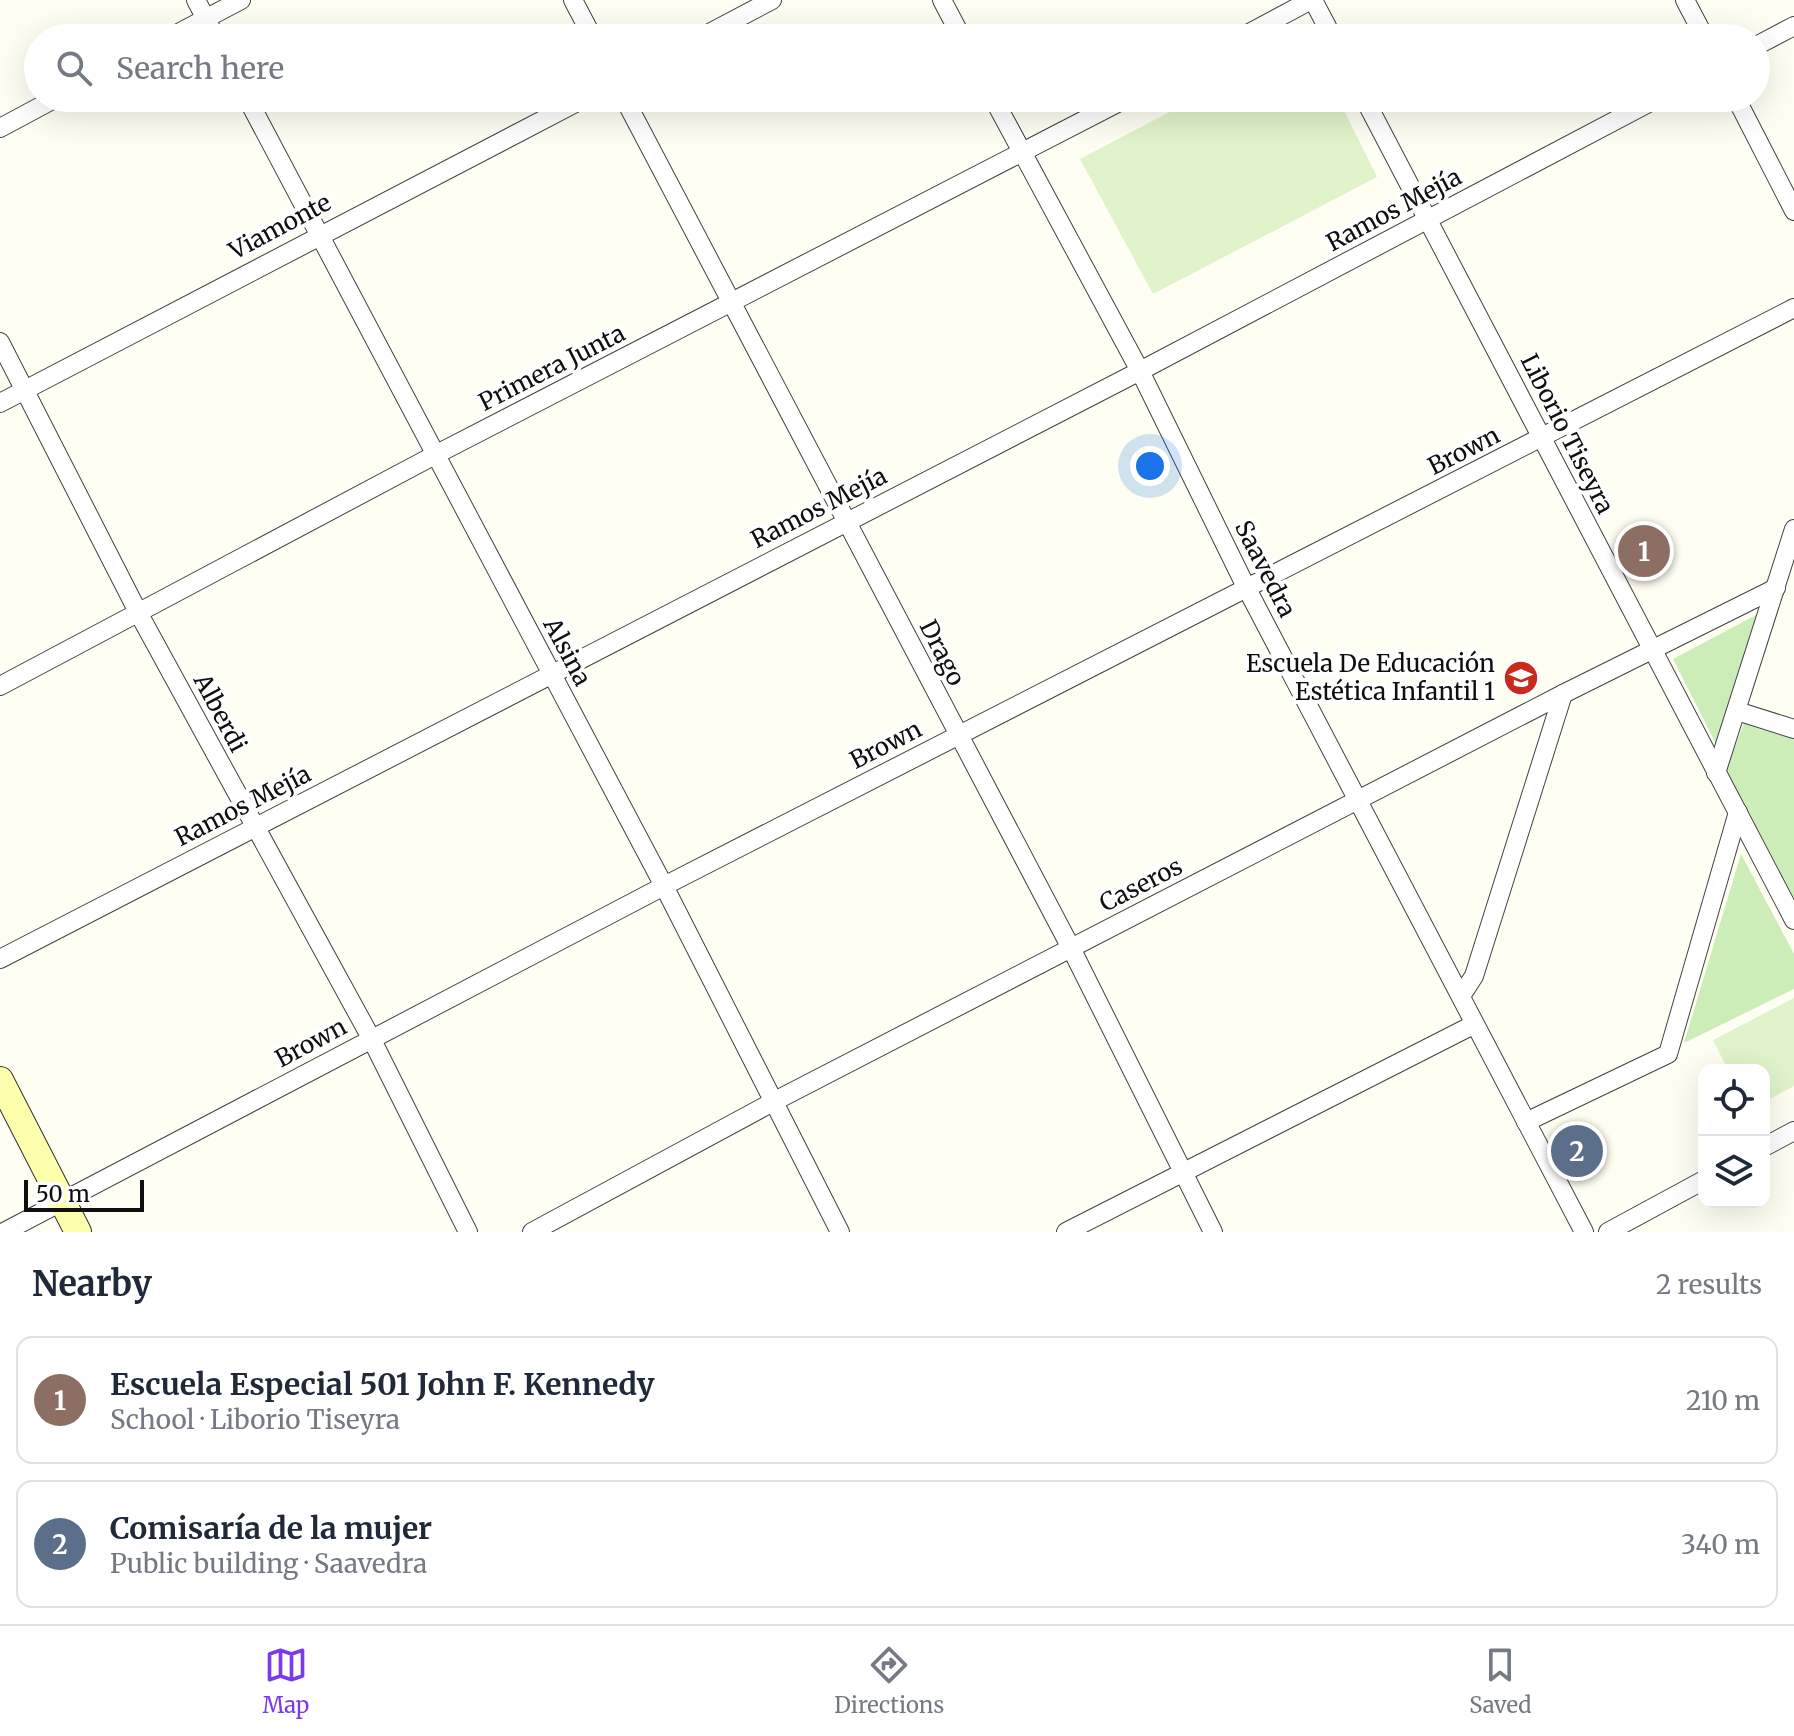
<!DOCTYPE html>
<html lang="en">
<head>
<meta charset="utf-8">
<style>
  :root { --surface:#fff; --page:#f6f6f7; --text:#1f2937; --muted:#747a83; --line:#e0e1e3; --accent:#7c3aed }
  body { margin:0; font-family:Merriweather,serif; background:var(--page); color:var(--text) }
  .controls { position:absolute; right:24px; bottom:24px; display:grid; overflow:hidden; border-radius:16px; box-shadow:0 8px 32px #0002 }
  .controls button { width:72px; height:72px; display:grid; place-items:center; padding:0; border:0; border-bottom:2px solid var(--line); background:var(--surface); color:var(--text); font:40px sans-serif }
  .scale { position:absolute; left:24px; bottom:20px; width:120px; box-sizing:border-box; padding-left:8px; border:4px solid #0f0f0f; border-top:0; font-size:22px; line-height:28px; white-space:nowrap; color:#0f0f0f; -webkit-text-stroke:6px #fff; paint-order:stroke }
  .you { position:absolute; left:1150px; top:466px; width:28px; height:28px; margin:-20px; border:6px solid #fff; border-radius:50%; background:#1a73e8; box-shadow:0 0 0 12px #1a73e833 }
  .badge { display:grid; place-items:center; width:52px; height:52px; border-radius:50%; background:var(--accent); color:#fff; font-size:26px; font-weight:700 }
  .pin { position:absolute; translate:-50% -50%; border:4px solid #fff; box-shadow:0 2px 8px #0006 }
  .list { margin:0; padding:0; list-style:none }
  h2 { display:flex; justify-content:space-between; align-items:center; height:104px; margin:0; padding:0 32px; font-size:34px }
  h2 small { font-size:26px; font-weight:400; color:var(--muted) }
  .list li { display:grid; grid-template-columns:52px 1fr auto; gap:24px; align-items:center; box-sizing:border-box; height:128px; margin:0 16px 16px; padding:0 16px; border:2px solid var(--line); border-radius:16px }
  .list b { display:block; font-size:30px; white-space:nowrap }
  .list p { margin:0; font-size:26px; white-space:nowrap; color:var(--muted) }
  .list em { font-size:26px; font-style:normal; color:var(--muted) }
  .icon { flex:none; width:44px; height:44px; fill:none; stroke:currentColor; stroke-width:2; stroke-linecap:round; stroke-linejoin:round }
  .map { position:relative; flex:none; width:1794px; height:1232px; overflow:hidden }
  .search { position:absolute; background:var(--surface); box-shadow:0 8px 32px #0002; left:24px; right:24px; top:24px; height:88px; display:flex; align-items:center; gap:20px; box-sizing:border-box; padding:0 28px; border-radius:44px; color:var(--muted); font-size:30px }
  .sheet { height:392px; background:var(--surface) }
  nav { display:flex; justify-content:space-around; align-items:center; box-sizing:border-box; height:112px; border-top:2px solid var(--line); background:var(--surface); font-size:22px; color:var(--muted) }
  nav a { display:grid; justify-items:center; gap:4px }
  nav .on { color:var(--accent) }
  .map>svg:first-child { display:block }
  .green { fill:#cdedb8 }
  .pitch { fill:#e0f3ca }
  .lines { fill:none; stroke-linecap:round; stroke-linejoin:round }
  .street-casing { stroke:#424242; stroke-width:20 }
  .secondary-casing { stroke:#313131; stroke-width:28 }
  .street { stroke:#fff; stroke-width:18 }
  .secondary { stroke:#feffad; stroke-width:26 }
  .labels { text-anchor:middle; stroke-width:8; stroke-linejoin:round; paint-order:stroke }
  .street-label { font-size:24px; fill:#0f0f0f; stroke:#fff }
  .poi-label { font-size:24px; fill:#0f0f0f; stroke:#fff; text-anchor:end }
</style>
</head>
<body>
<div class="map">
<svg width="1794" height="1232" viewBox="0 0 1794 1232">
  <rect width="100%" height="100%" fill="#fffef2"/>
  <g class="green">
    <path d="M 1758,614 L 1717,746 L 1673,659 Z"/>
    <path d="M 1744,723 L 1794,739 L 1794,898 L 1726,771 Z"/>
    <path d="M 1741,854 L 1794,954 L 1794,989 L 1684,1043 Z"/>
  </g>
  <g class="pitch">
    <path d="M 1196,98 L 1338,98 L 1377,177 L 1153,294 L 1080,159 Z"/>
    <path d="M 1794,998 L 1794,1086 L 1764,1102 L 1764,1070 L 1728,1070 L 1713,1040 Z"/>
  </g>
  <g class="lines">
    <g class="street-casing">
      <g id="street">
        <path d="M 196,0 L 216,38"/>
        <path d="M 573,0 L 593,38"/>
        <path d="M 942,0 L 962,38"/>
        <path d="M 1313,0 L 1333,38"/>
        <path d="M 1685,0 L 1705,38"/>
        <path d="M 169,38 L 241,0"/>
        <path d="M 700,38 L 772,0"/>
        <path d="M 1240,38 L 1311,0"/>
        <path d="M 1756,46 L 1794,26"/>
        <path d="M 247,98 L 664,886 L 840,1232"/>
        <path d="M 624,98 L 1071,948 L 1213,1232"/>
        <path d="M 993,98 L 1140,371 L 1246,587 L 1584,1232"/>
        <path d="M 1364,98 L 1794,920"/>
        <path d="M 1736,98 L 1794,211"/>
        <path d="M 0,128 L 56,98"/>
        <path d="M 0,342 L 139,614 L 371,1038 L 468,1232"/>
        <path d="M 0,403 L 585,98"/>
        <path d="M 0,686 L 433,456 L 1127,98"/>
        <path d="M 1737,711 L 1794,729"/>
        <path d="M 1716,773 L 1794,529"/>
        <path d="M 0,959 L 1140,371 L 1658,98"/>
        <path d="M 1461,996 L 1474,976 L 1563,694"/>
        <path d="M 1526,1122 L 1668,1054 L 1738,812"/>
        <path d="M 1764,1147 L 1794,1131"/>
        <path d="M 4,1232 L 664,886 L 1794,308"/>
        <path d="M 532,1232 L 771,1103 L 1563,694 L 1776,588"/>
        <path d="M 1066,1232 L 1473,1025"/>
        <path d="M 1608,1232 L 1704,1180"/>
      </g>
    </g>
    <g class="secondary-casing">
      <path id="secondary" d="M 0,1080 L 78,1232"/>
    </g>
    <use href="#street" class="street"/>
    <use href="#secondary" class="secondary"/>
  </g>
  <defs>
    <g id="school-disc" transform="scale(1.8)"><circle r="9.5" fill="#ca2a1d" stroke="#fff"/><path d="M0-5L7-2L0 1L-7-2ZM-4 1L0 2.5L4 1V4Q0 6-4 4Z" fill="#fff"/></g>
  </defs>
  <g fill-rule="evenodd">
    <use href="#school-disc" x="1521" y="678"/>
  </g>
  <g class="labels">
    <g class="street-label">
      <text transform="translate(1394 210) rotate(-28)" y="8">Ramos Mejía</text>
      <text transform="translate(280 227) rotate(-28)" y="8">Viamonte</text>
      <text transform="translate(552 368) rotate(-27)" y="8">Primera Junta</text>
      <text transform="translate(1567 434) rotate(63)" y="8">Liborio Tiseyra</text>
      <text transform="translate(1464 451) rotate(-27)" y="8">Brown</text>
      <text transform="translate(819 508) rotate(-27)" y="8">Ramos Mejía</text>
      <text transform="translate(1265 569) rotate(63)" y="8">Saavedra</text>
      <text transform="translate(567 652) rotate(62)" y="8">Alsina</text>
      <text transform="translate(942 653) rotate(63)" y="8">Drago</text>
      <text transform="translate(220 713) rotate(62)" y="8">Alberdi</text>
      <text transform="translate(886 745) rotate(-27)" y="8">Brown</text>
      <text transform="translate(243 806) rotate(-27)" y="8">Ramos Mejía</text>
      <text transform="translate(1141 885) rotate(-27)" y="8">Caseros</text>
      <text transform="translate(311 1043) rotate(-28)" y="8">Brown</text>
    </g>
    <g class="poi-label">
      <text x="1495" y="672">Escuela De Educación<tspan x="1495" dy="28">Estética Infantil 1</tspan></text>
    </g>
  </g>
</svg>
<div class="controls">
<button><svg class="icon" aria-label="locate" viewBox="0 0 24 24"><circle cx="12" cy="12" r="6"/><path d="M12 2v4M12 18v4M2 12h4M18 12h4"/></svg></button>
<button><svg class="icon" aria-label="layers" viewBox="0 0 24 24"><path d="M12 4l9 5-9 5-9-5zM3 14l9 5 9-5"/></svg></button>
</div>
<div class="scale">50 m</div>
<div class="you"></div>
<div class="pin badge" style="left:1644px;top:551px;background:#8d6e63">1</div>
<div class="pin badge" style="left:1577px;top:1151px;background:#5c6f8a">2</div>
<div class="search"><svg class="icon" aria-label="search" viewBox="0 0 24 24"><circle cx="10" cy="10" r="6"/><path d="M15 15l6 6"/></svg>Search here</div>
</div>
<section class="sheet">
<h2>Nearby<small>2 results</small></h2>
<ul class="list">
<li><span class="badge" style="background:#8d6e63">1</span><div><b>Escuela Especial 501 John F. Kennedy</b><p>School · Liborio Tiseyra</p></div><em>210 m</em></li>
<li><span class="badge" style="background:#5c6f8a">2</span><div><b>Comisaría de la mujer</b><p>Public building · Saavedra</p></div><em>340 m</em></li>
</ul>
</section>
<nav>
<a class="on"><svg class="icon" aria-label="map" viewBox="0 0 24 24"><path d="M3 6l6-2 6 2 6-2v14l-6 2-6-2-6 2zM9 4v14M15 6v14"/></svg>Map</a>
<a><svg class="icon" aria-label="directions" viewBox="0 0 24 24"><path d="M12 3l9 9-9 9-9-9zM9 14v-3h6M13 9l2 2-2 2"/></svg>Directions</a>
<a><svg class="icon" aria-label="saved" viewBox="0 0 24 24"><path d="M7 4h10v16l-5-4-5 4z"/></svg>Saved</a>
</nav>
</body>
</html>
